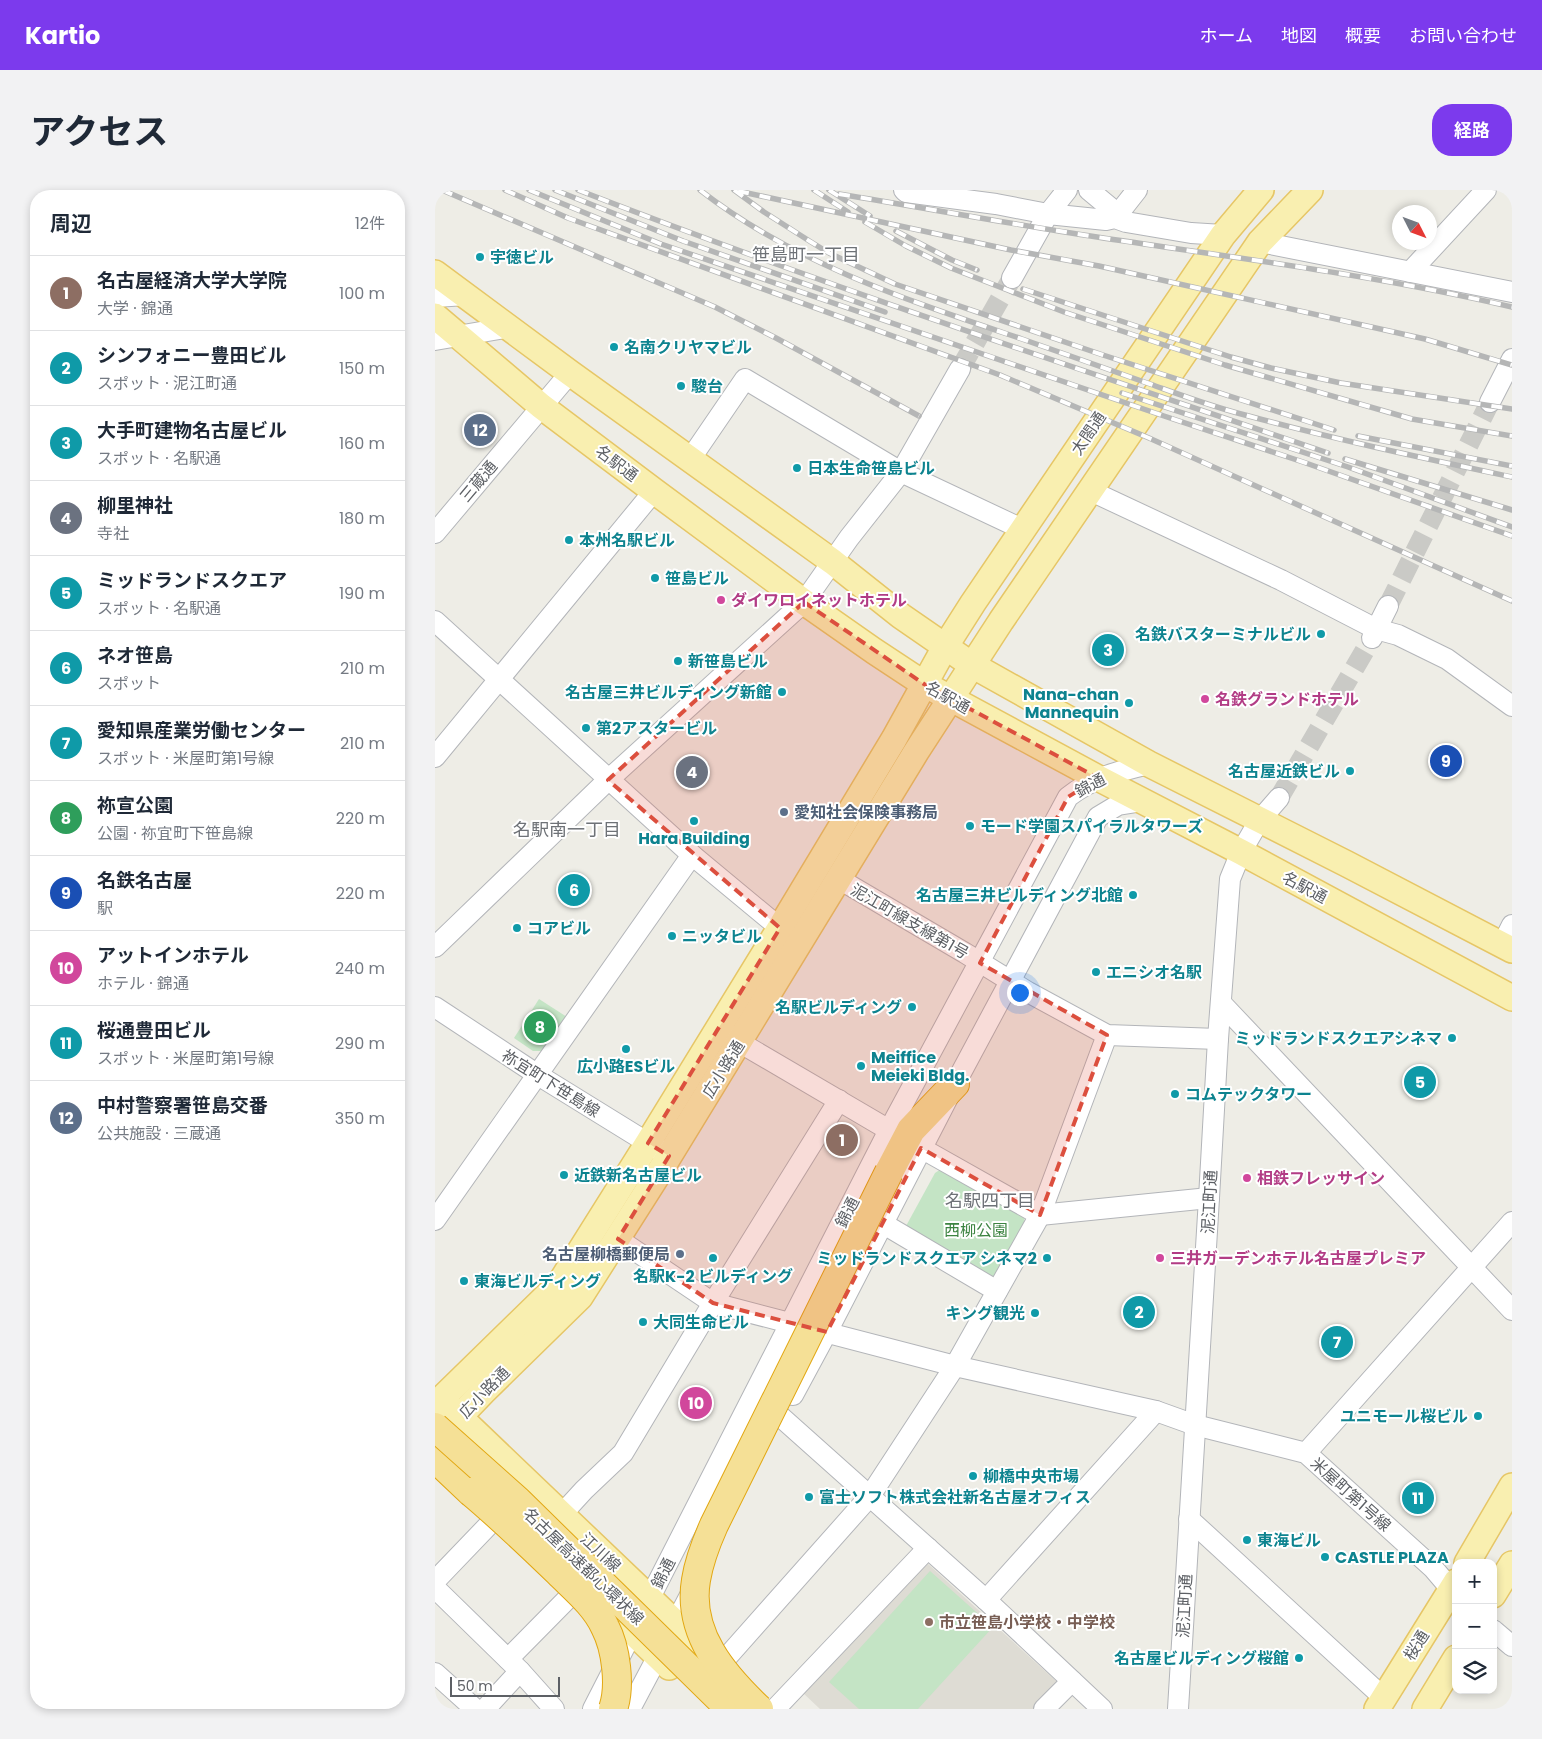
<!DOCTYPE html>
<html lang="ja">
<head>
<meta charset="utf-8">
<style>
  :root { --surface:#fff; --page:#f2f2f3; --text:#1f2937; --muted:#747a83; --line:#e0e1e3; --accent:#7c3aed }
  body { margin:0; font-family:Poppins,"Noto Sans JP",sans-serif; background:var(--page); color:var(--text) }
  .controls { position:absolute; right:15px; bottom:15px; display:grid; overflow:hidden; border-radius:10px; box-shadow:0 2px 8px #0003 }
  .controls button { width:45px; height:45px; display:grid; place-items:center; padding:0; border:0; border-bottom:1px solid var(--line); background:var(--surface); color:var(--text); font:25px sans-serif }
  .compass { position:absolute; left:957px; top:15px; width:45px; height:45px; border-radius:50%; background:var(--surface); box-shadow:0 2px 8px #0003; rotate:132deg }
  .scale { position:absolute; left:15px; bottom:12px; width:110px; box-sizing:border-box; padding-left:5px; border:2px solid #5d6065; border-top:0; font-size:14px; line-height:18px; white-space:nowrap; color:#5d6065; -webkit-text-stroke:4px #fff; paint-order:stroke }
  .you { position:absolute; left:584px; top:802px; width:18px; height:18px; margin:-12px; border:4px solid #fff; border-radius:50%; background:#1a73e8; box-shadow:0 0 0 8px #1a73e833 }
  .badge { display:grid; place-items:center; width:32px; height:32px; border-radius:50%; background:var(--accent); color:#fff; font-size:16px; font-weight:700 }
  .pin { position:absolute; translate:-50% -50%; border:2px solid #fff; box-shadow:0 1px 5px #0006 }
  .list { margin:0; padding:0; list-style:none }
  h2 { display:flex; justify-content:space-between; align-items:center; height:65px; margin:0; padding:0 20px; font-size:21px }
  h2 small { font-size:16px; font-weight:400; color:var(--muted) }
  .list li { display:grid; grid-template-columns:32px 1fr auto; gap:15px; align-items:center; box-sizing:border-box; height:75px; padding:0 20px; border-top:1px solid var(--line) }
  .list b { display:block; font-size:19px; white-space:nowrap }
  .list p { margin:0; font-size:16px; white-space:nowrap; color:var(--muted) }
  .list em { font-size:16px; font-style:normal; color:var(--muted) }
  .icon { flex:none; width:28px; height:28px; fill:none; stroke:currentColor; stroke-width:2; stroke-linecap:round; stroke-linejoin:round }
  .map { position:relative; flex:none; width:1077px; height:1519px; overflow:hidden; border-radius:20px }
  header { display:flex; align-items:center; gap:30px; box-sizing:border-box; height:70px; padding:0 25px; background:var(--accent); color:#fff }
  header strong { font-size:24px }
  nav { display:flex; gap:28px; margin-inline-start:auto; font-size:18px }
  .intro { display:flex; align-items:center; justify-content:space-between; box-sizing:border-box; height:120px; padding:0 30px }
  h1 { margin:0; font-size:35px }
  .button { padding:12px 22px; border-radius:20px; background:var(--accent); color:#fff; font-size:18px; font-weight:700 }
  main { display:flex; gap:30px; padding:0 30px }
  aside { flex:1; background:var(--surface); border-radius:20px; box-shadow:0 2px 8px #0003 }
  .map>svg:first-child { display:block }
  .education { fill:#dedcd4 }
  .green { fill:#c4e4c5 }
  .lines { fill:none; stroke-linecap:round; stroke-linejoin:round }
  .minor-tunnel { stroke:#cacac6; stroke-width:20; stroke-dasharray:20 10; stroke-linecap:butt }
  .minor-casing { stroke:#b3b5b9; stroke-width:22 }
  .major-casing { stroke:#e6c666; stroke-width:28 }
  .highway-casing { stroke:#e2a712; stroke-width:30 }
  .minor { stroke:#fff; stroke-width:20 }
  .major { stroke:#f9efb0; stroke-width:25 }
  .highway { stroke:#f5e096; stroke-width:28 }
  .rail-casing { stroke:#b5b6b6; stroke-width:5.5 }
  .rail { stroke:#fff; stroke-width:4; stroke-dasharray:11; stroke-linecap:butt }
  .highway-bridge-casing { stroke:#e2a712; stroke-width:30; stroke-linecap:butt }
  .highway-bridge { stroke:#f5e096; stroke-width:28 }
  .marked { fill:#dc4f3e; fill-opacity:0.2; stroke:#dc4f3e; stroke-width:4; stroke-dasharray:10 6; stroke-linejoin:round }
  .culture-dot { fill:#0f9aa8; stroke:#fff; stroke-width:2 }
  .hotel-dot { fill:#d1479c; stroke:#fff; stroke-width:2 }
  .service-dot { fill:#5c6f8a; stroke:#fff; stroke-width:2 }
  .education-dot { fill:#8d6e63; stroke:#fff; stroke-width:2 }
  .labels { text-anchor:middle; stroke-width:4; stroke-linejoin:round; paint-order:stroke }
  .culture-label { font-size:16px; font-weight:bold; fill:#0d838f; stroke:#fff; text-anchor:start }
  .street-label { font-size:16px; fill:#5d6065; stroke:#fff }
  .hotel-label { font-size:16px; font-weight:bold; fill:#b23c85; stroke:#fff; text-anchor:start }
  .service-label { font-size:16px; font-weight:bold; fill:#4e5e75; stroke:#fff; text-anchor:start }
  .park-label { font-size:16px; fill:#3d8442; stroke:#fff }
  .education-label { font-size:16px; font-weight:bold; fill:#785e54; stroke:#fff; text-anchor:start }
  .neighbourhood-label { font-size:18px; fill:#6e7277; stroke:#fff }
</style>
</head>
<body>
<header>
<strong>Kartio</strong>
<nav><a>ホーム</a><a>地図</a><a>概要</a><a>お問い合わせ</a></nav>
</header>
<div class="intro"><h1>アクセス</h1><a class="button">経路</a></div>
<main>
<aside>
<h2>周辺<small>12件</small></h2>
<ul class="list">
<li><span class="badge" style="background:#8d6e63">1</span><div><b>名古屋経済大学大学院</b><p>大学 · 錦通</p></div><em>100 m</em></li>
<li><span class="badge" style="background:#0f9aa8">2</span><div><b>シンフォニー豊田ビル</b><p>スポット · 泥江町通</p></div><em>150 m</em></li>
<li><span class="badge" style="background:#0f9aa8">3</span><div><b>大手町建物名古屋ビル</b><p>スポット · 名駅通</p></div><em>160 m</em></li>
<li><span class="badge" style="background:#6b7280">4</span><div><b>柳里神社</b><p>寺社</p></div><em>180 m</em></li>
<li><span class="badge" style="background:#0f9aa8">5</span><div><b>ミッドランドスクエア</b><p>スポット · 名駅通</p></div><em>190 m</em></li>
<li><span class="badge" style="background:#0f9aa8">6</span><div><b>ネオ笹島</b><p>スポット</p></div><em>210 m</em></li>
<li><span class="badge" style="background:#0f9aa8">7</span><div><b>愛知県産業労働センター</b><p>スポット · 米屋町第1号線</p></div><em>210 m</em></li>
<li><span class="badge" style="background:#2e9e5b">8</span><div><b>祢宣公園</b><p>公園 · 祢宜町下笹島線</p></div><em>220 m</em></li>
<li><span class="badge" style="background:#1a4fb4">9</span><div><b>名鉄名古屋</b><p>駅</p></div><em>220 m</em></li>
<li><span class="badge" style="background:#d1479c">10</span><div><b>アットインホテル</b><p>ホテル · 錦通</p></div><em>240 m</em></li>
<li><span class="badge" style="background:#0f9aa8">11</span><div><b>桜通豊田ビル</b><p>スポット · 米屋町第1号線</p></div><em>290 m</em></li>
<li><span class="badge" style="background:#5c6f8a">12</span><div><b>中村警察署笹島交番</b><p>公共施設 · 三蔵通</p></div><em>350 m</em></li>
</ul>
</aside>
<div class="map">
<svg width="1077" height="1519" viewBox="0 0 1077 1519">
  <rect width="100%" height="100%" fill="#eeede6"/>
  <path class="education" d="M 492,1373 L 621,1491 L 621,1497 L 598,1519 L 385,1519 L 367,1502 L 487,1374 Z"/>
  <g class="green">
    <path d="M 104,809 L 132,827 L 109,861 L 98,861 L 79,848 Z"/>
    <path d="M 506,979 L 589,1027 L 590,1034 L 560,1087 L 554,1089 L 471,1036 L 500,983 Z"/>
    <path d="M 495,1381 L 558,1437 L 483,1519 L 424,1519 L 394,1492 Z"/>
  </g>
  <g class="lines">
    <g class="minor-tunnel">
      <path d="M 525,179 L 577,88"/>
      <path d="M 953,416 L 1055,212"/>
      <path d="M 844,608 L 937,448"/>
    </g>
    <g class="minor-casing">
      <g id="minor">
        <path d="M 469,0 L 471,2 L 561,14 L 613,24 L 671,30 L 680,28 L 691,32 L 756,43 L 788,45"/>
        <path d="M 654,0 L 678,20 L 680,28"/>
        <path d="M 680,28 L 702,0"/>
        <path d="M 825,52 L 1077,102"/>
        <path d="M 975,82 L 1051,0"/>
        <path d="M 577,88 L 613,24 L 632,0"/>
        <path d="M 0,107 L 31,105"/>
        <path d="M 0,150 L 75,137"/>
        <path d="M 1055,212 L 1077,169"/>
        <path d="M 256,268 L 310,189 L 466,282 L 587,339"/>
        <path d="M 656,301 L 846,390 L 941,439 L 963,445 L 1012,469 L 1077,516"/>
        <path d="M 0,343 L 135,183"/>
        <path d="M 0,431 L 257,665 L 345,738"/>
        <path d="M 937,448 L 953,416"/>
        <path d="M 0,567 L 219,301"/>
        <path d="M 404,689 L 530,763 L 593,802 L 672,845 L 783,849"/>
        <path d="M 1067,755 L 1077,735"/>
        <path d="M 0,757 L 173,590 L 369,412 L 414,348 L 466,282 L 525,179"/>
        <path d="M 786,813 L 1077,1120"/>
        <path d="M 0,817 L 103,885 L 226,961"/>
        <path d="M 292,845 L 454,940"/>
        <path d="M 486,958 L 605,1025 L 774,1008"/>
        <path d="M 0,1030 L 257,665"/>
        <path d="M 447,1033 L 562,1101"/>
        <path d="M 183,1049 L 278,1113 L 520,1176 L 721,1221 L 760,1235 L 871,1263 L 998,1378 L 1021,1405"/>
        <path d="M 358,1205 L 392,1142 L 520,894 L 663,627 L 683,615 L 708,611"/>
        <path d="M 346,1227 L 551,1410 L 667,1519"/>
        <path d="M 871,1263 L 1077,1032"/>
        <path d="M 127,1324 L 149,1300 L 188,1263 L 278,1113 L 404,910"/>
        <path d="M 754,1329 L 949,1508"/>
        <path d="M 0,1391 L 69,1319"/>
        <path d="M 0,1398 L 85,1481 L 119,1519"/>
        <path d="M 551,1410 L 721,1221"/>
        <path d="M 1058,1440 L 1077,1456"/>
        <path d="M 73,1469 L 148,1393"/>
        <path d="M 285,1475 L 435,1306 L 520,1176 L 605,1025 L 672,845"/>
        <path d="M 0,1483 L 40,1519"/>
        <path d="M 50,1519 L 85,1481"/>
        <path d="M 158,1519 L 454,940 L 633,607 C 657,588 684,581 714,574"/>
        <path d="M 195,1519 L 260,1396"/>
        <path d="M 340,1519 L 493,1358"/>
        <path d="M 609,1519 L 637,1491"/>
        <path d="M 743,1519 L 774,1008 L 783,849 L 795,689 L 806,662 L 824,631 L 844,608"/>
      </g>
    </g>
    <g class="major-casing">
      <g id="major">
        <path d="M 0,83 L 135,183 L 398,372 L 466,426 L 537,475 L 714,574 L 912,674 L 1077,760"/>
        <path d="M 0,126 L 106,216 L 219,301 L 369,412 L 439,461 L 489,494 L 663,588 L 806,662 L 1077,808"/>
        <path d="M 0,1215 L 125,1093 L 213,953 L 345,738 L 459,549 L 510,457 L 538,413 L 788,45 L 826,0"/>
        <path d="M 13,1216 L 277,1468"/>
        <path d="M 0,1252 L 48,1202 L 145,1107 L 220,989 L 481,562 L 566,431 L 825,52 L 875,0"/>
        <path d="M 1032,1373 L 1077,1296"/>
        <path d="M 155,1401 L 234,1477"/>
        <path d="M 1058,1405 L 1077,1374"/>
        <path d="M 942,1519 L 1021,1392"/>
        <path d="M 990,1519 L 1021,1468"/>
      </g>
    </g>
    <g class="highway-casing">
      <g id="highway">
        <path d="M 454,982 L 476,940 L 520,894"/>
        <path d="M 0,1268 L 36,1302"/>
      </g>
    </g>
    <use href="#minor" class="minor"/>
    <use href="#major" class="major"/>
    <use href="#highway" class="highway"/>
    <g class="rail-casing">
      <g id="rail">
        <path d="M 7,0 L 280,117 L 341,148 L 484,226"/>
        <path d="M 70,0 L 133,28 L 565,185 L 714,248 L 1077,411"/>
        <path d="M 94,0 L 226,54 L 729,226 L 868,272 L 1077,346"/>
        <path d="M 120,0 L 248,51 L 450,122"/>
        <path d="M 143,0 C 390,96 642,178 893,263"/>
        <path d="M 265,0 C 360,74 475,111 587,149 C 630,164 672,179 715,194 C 746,205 778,217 810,225 C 898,249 988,268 1077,287"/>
        <path d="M 299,0 L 329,22 L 376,52 L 394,63 L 460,94 L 668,165 L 899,240"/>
        <path d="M 379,0 L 413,22"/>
        <path d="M 394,0 L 435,26"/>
        <path d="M 303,1 L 576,60 L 664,76 L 990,149 L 1077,175"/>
        <path d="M 404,4 C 490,18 576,34 662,47 C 801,68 940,85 1077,117"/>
        <path d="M 430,32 L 471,56 L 516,78 L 629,122 L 790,175 L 977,229 L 1077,246"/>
        <path d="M 461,41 L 517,70 L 542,80"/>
        <path d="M 588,99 L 796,167 L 836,178 L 906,193 L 1077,219"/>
        <path d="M 687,203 L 913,277 L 1077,337"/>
        <path d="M 923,246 L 1077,276"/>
        <path d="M 910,269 L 1077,320"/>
      </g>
    </g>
    <use href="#rail" class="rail"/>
    <g class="highway-bridge-casing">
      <g id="highway-bridge">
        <path d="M 0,1237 L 83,1311 L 295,1519"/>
        <path d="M 36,1302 C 67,1328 95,1355 123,1382 C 140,1399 160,1415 170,1437 C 181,1458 186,1496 178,1519"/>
        <path d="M 324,1519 C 288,1485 252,1443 261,1390 C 264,1371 271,1353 279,1335 L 454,982"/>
      </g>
    </g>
    <use href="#highway-bridge" class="highway-bridge"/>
  </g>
  <path class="marked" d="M 369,412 L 489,494 L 663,588 L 633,607 L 545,773 L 672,845 L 605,1025 L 486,958 L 392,1142 L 278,1113 L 183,1049 L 234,966 L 213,953 L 345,738 L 173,590 Z"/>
  <g class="culture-dot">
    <circle cx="45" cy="67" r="5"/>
    <circle cx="179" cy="157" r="5"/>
    <circle cx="246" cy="196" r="5"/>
    <circle cx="362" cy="278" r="5"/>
    <circle cx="134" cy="350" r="5"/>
    <circle cx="220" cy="388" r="5"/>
    <circle cx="886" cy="444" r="5"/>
    <circle cx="243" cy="471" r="5"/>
    <circle cx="347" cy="502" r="5"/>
    <circle cx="694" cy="513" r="5"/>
    <circle cx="151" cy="538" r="5"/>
    <circle cx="915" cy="581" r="5"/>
    <circle cx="259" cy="631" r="5"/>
    <circle cx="535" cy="636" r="5"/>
    <circle cx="698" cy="705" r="5"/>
    <circle cx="82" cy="738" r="5"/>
    <circle cx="237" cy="746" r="5"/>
    <circle cx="661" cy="782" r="5"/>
    <circle cx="477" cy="817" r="5"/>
    <circle cx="1017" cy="848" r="5"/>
    <circle cx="191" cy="859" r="5"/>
    <circle cx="426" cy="876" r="5"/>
    <circle cx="740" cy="904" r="5"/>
    <circle cx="129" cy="985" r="5"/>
    <circle cx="278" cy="1068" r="5"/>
    <circle cx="612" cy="1068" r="5"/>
    <circle cx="29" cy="1091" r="5"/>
    <circle cx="600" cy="1123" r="5"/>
    <circle cx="208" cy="1132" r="5"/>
    <circle cx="1043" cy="1226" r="5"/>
    <circle cx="538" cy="1286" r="5"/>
    <circle cx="374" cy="1307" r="5"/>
    <circle cx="812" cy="1350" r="5"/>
    <circle cx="890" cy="1367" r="5"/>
    <circle cx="864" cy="1468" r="5"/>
  </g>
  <g class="hotel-dot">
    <circle cx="286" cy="410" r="5"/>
    <circle cx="770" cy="509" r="5"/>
    <circle cx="812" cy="988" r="5"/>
    <circle cx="725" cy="1068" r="5"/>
  </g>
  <g class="service-dot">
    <circle cx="349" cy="622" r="5"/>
    <circle cx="245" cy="1064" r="5"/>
  </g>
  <circle class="education-dot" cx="494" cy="1432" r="5"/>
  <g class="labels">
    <g class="culture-label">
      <text x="55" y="73">宇徳ビル</text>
      <text x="189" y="163">名南クリヤマビル</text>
      <text x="256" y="202">駿台</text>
      <text x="372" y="284">日本生命笹島ビル</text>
      <text x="144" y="356">本州名駅ビル</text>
      <text x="230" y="394">笹島ビル</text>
      <text x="876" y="450" text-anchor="end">名鉄バスターミナルビル</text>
      <text x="253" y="477">新笹島ビル</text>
      <text x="337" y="508" text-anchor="end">名古屋三井ビルディング新館</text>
      <text x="684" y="510" text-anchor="end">Nana-chan<tspan x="684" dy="18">Mannequin</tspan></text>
      <text x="161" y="544">第2アスタービル</text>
      <text x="905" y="587" text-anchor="end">名古屋近鉄ビル</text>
      <text x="545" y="642">モード学園スパイラルタワーズ</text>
      <text x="259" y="654" text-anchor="middle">Hara Building</text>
      <text x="688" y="711" text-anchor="end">名古屋三井ビルディング北館</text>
      <text x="92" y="744">コアビル</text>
      <text x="247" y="752">ニッタビル</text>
      <text x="671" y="788">エニシオ名駅</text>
      <text x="467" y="823" text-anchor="end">名駅ビルディング</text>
      <text x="1007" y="854" text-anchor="end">ミッドランドスクエアシネマ</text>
      <text x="436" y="873">Meiffice<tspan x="436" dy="18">Meieki Bldg.</tspan></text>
      <text x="191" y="882" text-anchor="middle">広小路ESビル</text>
      <text x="750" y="910">コムテックタワー</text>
      <text x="139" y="991">近鉄新名古屋ビル</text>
      <text x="602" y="1074" text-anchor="end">ミッドランドスクエア シネマ2</text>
      <text x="278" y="1092" text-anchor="middle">名駅K-2 ビルディング</text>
      <text x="39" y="1097">東海ビルディング</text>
      <text x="590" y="1129" text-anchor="end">キング観光</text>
      <text x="218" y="1138">大同生命ビル</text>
      <text x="1033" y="1232" text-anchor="end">ユニモール桜ビル</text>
      <text x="548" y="1292">柳橋中央市場</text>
      <text x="384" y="1313">富士ソフト株式会社新名古屋オフィス</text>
      <text x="822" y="1356">東海ビル</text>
      <text x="900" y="1373">CASTLE PLAZA</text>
      <text x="854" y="1474" text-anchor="end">名古屋ビルディング桜館</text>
    </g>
    <g class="street-label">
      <text transform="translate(653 243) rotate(-56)" y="6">太閤通</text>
      <text transform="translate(182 273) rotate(37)" y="6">名駅通</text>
      <text transform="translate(43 291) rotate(-50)" y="6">三蔵通</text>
      <text transform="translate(513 507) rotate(29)" y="6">名駅通</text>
      <text transform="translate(655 595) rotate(-28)" y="6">錦通</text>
      <text transform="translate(870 697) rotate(28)" y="6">名駅通</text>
      <text transform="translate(475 731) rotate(30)" y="6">泥江町線支線第1号</text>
      <text transform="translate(288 879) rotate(-58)" y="6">広小路通</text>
      <text transform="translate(116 893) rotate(32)" y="6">祢宜町下笹島線</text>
      <text transform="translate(774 1012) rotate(-87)" y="6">泥江町通</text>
      <text transform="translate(412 1022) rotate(-63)" y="6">錦通</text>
      <text transform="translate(49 1202) rotate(-46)" y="6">広小路通</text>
      <text transform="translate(916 1304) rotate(42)" y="6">米屋町第1号線</text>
      <text transform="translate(166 1362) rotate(43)" y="6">江川線</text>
      <text transform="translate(149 1376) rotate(44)" y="6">名古屋高速都心環状線</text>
      <text transform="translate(228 1383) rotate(-63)" y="6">錦通</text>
      <text transform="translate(749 1416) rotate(-87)" y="6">泥江町通</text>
      <text transform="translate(981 1455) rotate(-58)" y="6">桜通</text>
    </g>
    <g class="hotel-label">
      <text x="296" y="416">ダイワロイネットホテル</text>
      <text x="780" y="515">名鉄グランドホテル</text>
      <text x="822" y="994">相鉄フレッサイン</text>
      <text x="735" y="1074">三井ガーデンホテル名古屋プレミア</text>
    </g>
    <g class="service-label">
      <text x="359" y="628">愛知社会保険事務局</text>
      <text x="235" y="1070" text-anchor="end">名古屋柳橋郵便局</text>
    </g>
    <g class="park-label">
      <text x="541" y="1046">西柳公園</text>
    </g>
    <g class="education-label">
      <text x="504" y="1438">市立笹島小学校・中学校</text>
    </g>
    <g class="neighbourhood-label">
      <text x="371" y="71">笹島町一丁目</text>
      <text x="132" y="646">名駅南一丁目</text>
      <text x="555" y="1017">名駅四丁目</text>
    </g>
  </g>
</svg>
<div class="controls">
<button>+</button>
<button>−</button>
<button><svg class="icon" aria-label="layers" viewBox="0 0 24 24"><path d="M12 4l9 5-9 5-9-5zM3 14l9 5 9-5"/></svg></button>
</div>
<svg class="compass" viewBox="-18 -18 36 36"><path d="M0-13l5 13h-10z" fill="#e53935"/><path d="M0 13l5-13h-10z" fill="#747a83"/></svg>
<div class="scale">50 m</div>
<div class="you"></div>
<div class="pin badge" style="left:407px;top:950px;background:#8d6e63">1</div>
<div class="pin badge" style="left:704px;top:1122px;background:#0f9aa8">2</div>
<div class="pin badge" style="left:673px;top:460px;background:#0f9aa8">3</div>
<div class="pin badge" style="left:257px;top:582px;background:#6b7280">4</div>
<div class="pin badge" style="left:985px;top:892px;background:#0f9aa8">5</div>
<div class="pin badge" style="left:139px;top:700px;background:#0f9aa8">6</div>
<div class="pin badge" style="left:902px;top:1152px;background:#0f9aa8">7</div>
<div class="pin badge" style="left:105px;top:837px;background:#2e9e5b">8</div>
<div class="pin badge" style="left:1011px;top:571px;background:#1a4fb4">9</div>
<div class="pin badge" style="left:261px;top:1213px;background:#d1479c">10</div>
<div class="pin badge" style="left:983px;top:1308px;background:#0f9aa8">11</div>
<div class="pin badge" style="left:45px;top:240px;background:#5c6f8a">12</div>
</div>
</main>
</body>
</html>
